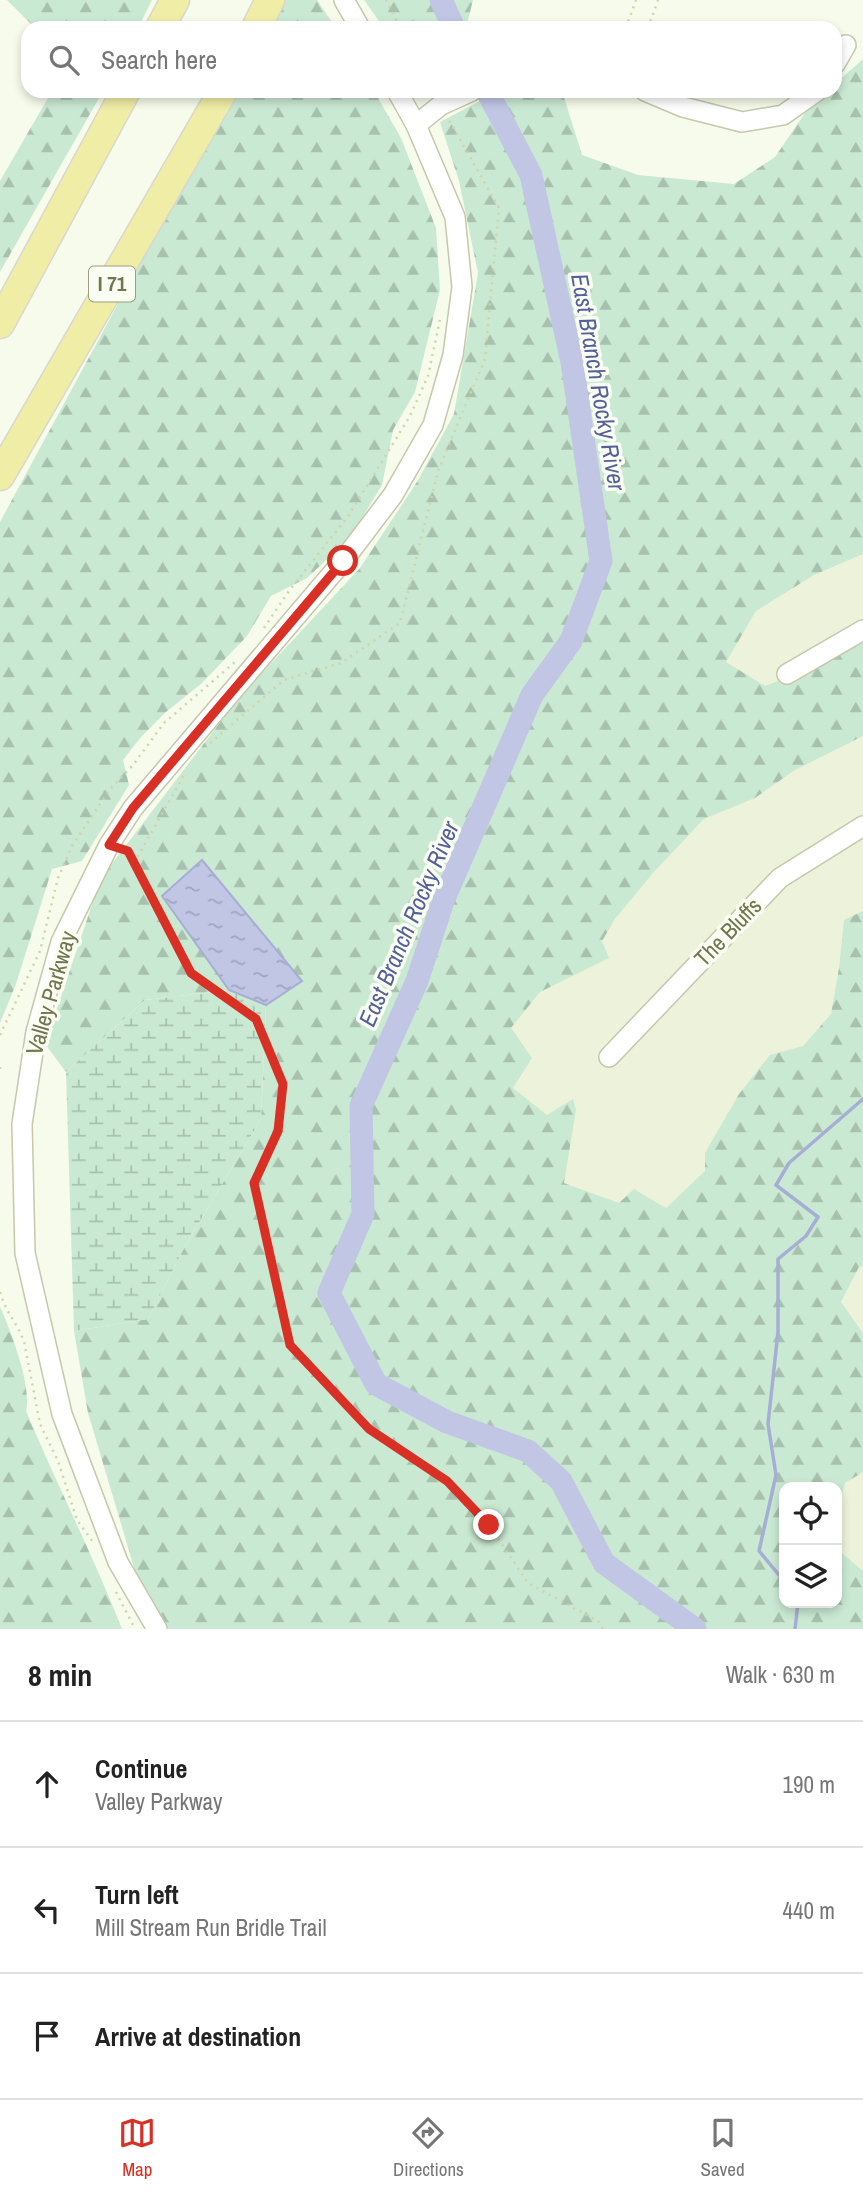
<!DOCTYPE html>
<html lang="en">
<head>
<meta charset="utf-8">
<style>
  :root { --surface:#fff; --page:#f6f6f6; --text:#222; --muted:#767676; --line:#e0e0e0; --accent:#d93025 }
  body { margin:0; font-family:"Archivo Narrow",sans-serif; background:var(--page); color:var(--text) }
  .controls { position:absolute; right:21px; bottom:21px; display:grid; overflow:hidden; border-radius:14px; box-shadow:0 4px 10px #0003 }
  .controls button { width:63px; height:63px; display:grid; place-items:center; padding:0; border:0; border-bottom:2px solid var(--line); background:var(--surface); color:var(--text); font:35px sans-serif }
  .stop { position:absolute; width:21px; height:21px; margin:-16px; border:5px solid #d93025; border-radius:50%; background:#fff }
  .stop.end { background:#d93025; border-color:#fff; box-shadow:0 2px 7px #0008 }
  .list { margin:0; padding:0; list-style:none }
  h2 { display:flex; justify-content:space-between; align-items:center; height:91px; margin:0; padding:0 28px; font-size:30px }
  h2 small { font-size:23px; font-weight:400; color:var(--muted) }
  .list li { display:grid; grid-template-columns:46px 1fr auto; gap:21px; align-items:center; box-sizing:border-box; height:126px; padding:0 28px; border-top:2px solid var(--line) }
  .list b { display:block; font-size:26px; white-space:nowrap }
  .list p { margin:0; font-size:23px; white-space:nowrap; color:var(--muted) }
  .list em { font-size:23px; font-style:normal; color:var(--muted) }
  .icon { flex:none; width:38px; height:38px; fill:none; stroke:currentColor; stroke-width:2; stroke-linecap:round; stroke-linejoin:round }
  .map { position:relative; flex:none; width:863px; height:1629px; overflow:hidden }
  .search { position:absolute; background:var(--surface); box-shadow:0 4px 10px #0003; left:21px; right:21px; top:21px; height:77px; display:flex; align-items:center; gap:18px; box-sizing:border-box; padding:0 24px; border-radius:21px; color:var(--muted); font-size:26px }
  .sheet { height:469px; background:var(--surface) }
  nav { display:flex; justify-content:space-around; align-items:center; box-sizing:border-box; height:98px; border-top:2px solid var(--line); background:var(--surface); font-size:19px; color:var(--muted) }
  nav a { display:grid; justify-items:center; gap:4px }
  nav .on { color:var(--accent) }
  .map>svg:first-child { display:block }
  .residential { fill:#edf3da }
  .forest { fill:url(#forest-firs) }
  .wetland { fill:url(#wetland-marsh) }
  .water { fill:url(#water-ripples); stroke:#a7aed5; stroke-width:2 }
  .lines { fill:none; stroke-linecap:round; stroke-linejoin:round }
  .stream { stroke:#a7aed5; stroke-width:3.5 }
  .river { stroke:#c0c6e4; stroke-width:23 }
  .minor-casing { stroke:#c5c8ab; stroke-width:22 }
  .highway-casing { stroke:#d8d8ce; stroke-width:31 }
  .path { stroke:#d1d4a7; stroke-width:2.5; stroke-dasharray:2 5; stroke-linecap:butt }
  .minor { stroke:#fff; stroke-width:19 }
  .highway { stroke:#f0eda7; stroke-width:28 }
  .route { stroke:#d93025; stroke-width:9 }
  .labels { text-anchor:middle; stroke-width:7; stroke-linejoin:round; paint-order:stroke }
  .shield { fill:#fafef2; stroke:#9c9e80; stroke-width:2 }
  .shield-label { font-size:21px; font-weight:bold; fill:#73754f }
  .street-label { font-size:23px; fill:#73754f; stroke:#fafef2 }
  .water-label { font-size:24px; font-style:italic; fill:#545f9b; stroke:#fafef2 }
</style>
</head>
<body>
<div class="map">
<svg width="863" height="1629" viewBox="0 0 863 1629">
  <defs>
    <pattern id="forest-firs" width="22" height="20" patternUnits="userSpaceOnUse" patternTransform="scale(1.75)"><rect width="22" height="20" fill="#cae9d3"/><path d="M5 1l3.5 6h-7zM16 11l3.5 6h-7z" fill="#a8c1ae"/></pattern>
    <pattern id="wetland-marsh" width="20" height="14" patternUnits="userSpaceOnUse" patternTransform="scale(1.75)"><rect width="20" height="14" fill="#cae9d3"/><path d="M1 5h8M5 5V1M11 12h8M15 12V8" fill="none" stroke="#a8c1ae"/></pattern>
    <pattern id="water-ripples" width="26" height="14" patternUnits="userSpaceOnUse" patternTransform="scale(1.75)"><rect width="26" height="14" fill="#c0c6e4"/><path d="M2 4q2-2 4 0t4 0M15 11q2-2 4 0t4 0" fill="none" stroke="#a0a5bb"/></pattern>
  </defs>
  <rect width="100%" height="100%" fill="#f6fbeb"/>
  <path class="residential" d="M 863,537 L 863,1592 L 837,1558 L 837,1487 L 784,1487 L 473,1086 L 765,582 Z"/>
  <g class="forest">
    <path d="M 7,0 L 152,0 L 138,28 L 35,28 Z"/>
    <path d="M 282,0 L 317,0 L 336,28 L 267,28 Z"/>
    <path d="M 364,0 L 473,0 L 466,28 L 384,28 Z"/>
    <path d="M 863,59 L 863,554 L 814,575 L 756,611 L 726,662 L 765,686 L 808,670 L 863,638 L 863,736 L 795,770 L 755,798 L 704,819 L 653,873 L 615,919 L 602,941 L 609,958 L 540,992 L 511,1028 L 532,1058 L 513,1088 L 547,1115 L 573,1099 L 576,1110 L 564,1183 L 619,1203 L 634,1189 L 666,1208 L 705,1171 L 705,1153 L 739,1094 L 770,1055 L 803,1046 L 831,1014 L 839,968 L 844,920 L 863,911 L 863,1266 L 859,1267 L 841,1302 L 863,1333 L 863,1472 L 845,1483 L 837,1512 L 837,1487 L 784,1487 L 784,1603 L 837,1603 L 837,1546 L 837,1549 L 863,1571 L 863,1629 L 168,1629 L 136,1574 L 88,1413 L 74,1331 L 148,1319 L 185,1246 L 261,1119 L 266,1005 L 302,981 L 202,860 L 162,896 L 229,990 L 145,1000 L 66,1072 L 45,1044 L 101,878 L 238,699 L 360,568 L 417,482 L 454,414 L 478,273 L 459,181 L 440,122 L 499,91 L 562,91 L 582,155 L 638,175 L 734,184 L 775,157 L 807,110 L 828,91 L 835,91 L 835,84 Z"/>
    <path d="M 52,91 L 103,91 L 0,272 L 0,181 Z"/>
    <path d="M 233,91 L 374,91 L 401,138 L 436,228 L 440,290 L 415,392 L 393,430 L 382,485 L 350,538 L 307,578 L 271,596 L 247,636 L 201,684 L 166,712 L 141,737 L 123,760 L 129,785 L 82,861 L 52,869 L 16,984 L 0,1023 L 0,522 Z"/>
    <path d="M 0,1307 C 11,1331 32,1386 26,1411 C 57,1485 93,1555 122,1629 L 0,1629 Z"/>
  </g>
  <path class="wetland" d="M 229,990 L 266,1005 L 261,1119 L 185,1246 L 148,1319 L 74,1331 L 66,1072 L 145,1000 Z"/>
  <path class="water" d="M 202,860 L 302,981 L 266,1005 L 229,990 L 162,896 Z"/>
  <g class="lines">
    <g class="stream">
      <path d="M 784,1581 L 759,1551 L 776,1475 L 768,1424 L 778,1332 L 778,1259 L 806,1236 L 818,1217 L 776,1185 L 789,1163 L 863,1099"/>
      <path d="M 795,1629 L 798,1603"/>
    </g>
    <g class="river">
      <path d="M 441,0 L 454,28"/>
      <path d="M 487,91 L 531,175 L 572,362 L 601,561 L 571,641 L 532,695 L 443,901 L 417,981 L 361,1106 L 363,1214 L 329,1293 L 376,1384 L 447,1422 L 528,1451 L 561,1481 L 604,1563 L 695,1629"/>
    </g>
    <g class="minor-casing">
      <g id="minor">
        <path d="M 344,0 L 360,28"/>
        <path d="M 835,64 L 846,45"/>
        <path d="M 645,91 L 683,107 L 742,122 L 783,115 L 817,91"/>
        <path d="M 416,125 L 441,105 L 472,91"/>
        <path d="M 787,674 L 863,630"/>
        <path d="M 609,1057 L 780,878 L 863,826"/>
        <path d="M 157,1629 L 118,1562 L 62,1414 L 25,1253 L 22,1124 L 36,1032 L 61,942 L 109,845 L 133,808 L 343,561 L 393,495 L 433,425 L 453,355 L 462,287 L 455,217 L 416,125 L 397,91"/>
      </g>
    </g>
    <g class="highway-casing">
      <g id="highway">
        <path d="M 160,28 L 175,0"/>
        <path d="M 256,28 L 270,0"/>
        <path d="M 0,324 L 126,91"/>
        <path d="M 0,476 L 223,91"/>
      </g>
    </g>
    <g class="path">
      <path d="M 386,0 L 400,28"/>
      <path d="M 626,28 L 636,0"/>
      <path d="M 648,28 L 658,0"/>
      <path d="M 264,628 L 289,591 L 349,515 L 410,416 L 428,376 L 441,315"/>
      <path d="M 210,743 L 284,680 L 341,663 L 400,623 L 438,471 L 485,359 L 499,208 L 449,120"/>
      <path d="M 125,850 L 128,851 L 191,973 L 255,1019 L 283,1084 L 278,1131 L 254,1183 L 290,1345 L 369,1429 L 447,1481 L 489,1525 L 528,1583 L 598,1621 L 603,1629"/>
      <path d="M 134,863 L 184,775"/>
      <path d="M 0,1035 L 40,951 L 58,878 L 72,846 L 110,789 L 133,765 L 164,723 L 235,662"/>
      <path d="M 0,1067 L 0,1071"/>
      <path d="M 0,1292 C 5,1311 17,1323 24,1341 L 40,1424 L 58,1461 L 77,1520 L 93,1542"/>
      <path d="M 116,1592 L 135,1629"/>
    </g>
    <use href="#minor" class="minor"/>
    <use href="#highway" class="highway"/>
  </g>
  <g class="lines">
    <path class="route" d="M 343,561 L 133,808 L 109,845 L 128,851 L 191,973 L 256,1019 L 283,1084 L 278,1131 L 254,1183 L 290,1345 L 369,1429 L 447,1481 L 489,1525"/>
  </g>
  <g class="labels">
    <rect class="shield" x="89" y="266.5" width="46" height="35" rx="5"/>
    <g class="shield-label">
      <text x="112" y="291">I 71</text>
    </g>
    <g class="street-label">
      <text transform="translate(728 932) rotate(-46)" y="8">The Bluffs</text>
      <text transform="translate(51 993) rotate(-74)" y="8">Valley Parkway</text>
    </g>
    <g class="water-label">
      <text transform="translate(598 382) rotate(80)" y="8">East Branch Rocky River</text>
      <text transform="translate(409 924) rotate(-67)" y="8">East Branch Rocky River</text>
    </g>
  </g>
</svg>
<div class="controls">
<button><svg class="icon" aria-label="locate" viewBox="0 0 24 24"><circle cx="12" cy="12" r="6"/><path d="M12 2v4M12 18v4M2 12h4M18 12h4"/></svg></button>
<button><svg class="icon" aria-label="layers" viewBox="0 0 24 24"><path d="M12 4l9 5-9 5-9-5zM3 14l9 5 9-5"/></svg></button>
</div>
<div class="stop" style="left:343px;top:561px"></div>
<div class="stop end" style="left:489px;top:1525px"></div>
<div class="search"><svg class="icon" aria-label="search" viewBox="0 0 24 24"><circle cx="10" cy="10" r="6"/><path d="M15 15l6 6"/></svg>Search here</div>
</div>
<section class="sheet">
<h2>8 min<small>Walk · 630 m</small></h2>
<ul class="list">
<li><svg class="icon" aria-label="ahead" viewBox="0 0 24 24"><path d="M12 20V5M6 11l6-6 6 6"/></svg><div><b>Continue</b><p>Valley Parkway</p></div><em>190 m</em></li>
<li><svg class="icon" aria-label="left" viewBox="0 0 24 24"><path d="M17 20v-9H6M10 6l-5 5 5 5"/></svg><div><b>Turn left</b><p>Mill Stream Run Bridle Trail</p></div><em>440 m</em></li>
<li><svg class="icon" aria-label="arrive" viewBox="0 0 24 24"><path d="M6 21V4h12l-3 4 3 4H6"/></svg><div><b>Arrive at destination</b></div></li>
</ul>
</section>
<nav>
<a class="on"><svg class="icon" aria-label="map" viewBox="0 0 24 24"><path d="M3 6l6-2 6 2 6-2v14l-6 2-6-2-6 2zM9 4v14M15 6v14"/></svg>Map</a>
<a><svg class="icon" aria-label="directions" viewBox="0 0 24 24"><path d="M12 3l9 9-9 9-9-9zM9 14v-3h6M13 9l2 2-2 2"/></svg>Directions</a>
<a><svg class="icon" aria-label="saved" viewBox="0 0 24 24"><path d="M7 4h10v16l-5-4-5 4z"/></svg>Saved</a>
</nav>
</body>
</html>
